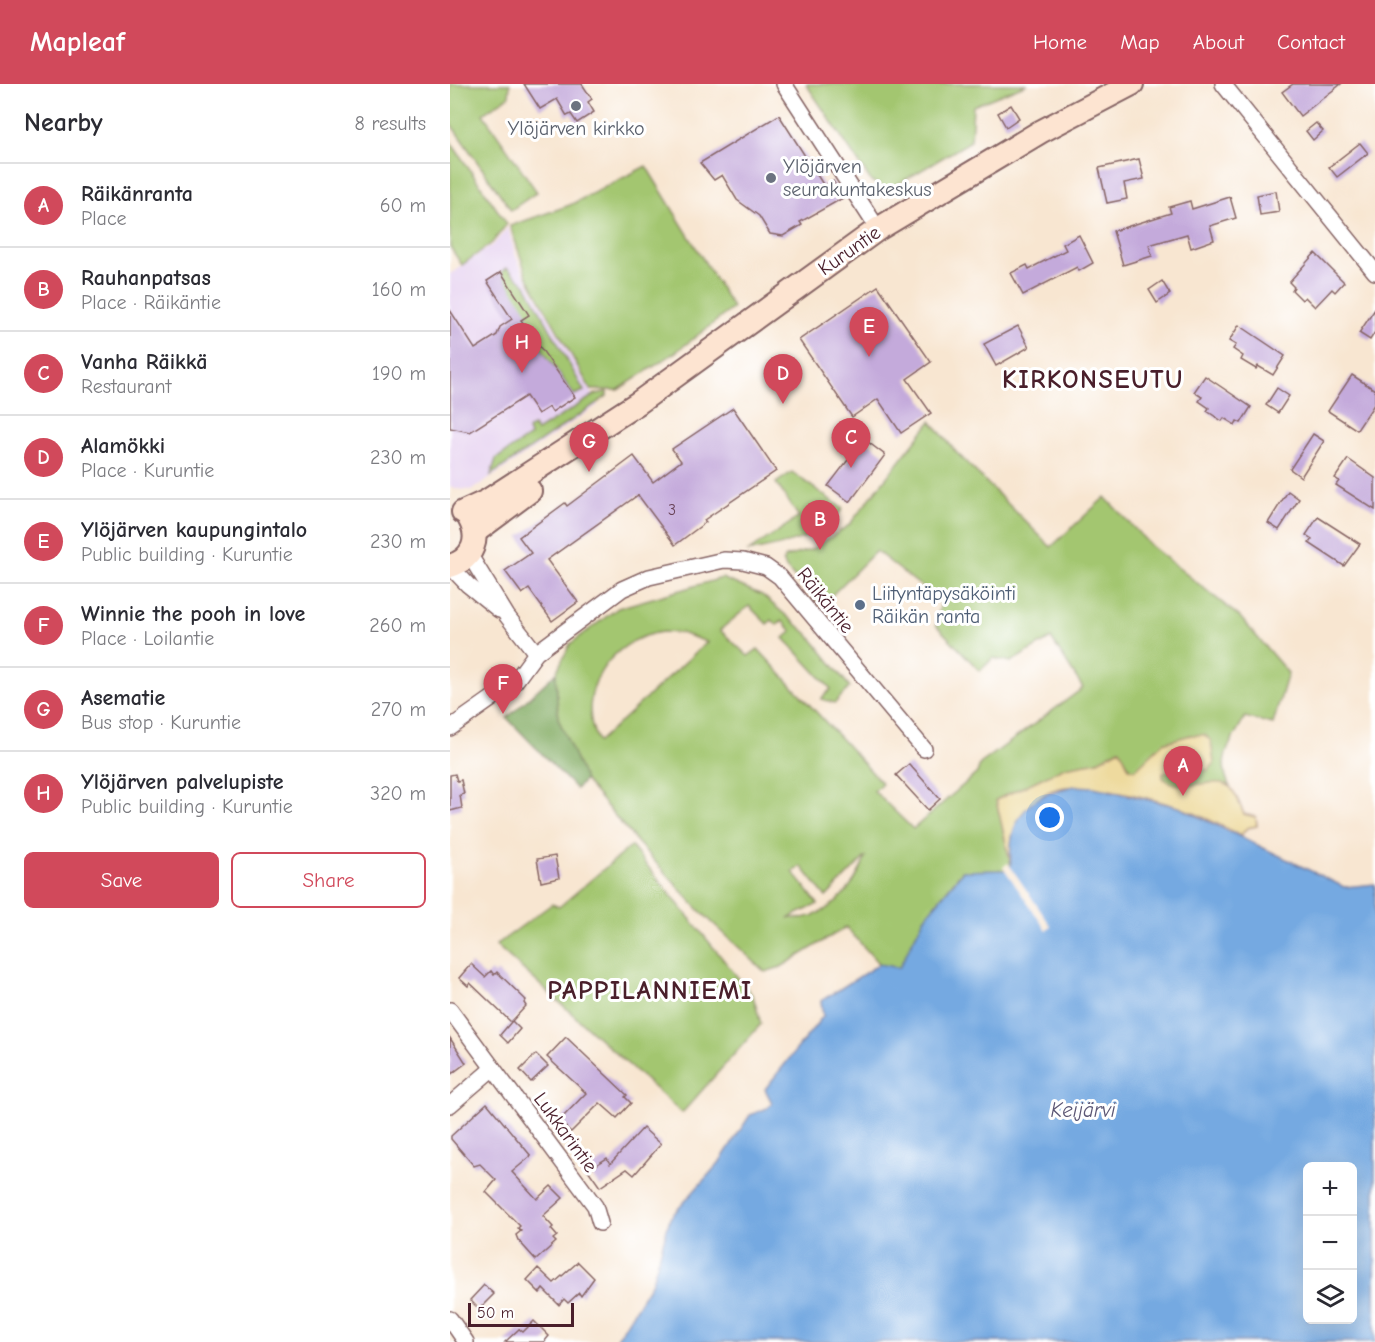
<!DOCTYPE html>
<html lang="en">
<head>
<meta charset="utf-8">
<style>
  :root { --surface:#fff; --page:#f2f2f3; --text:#2b2b33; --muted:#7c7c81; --line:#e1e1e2; --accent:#d1495b }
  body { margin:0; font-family:"Comic Neue",sans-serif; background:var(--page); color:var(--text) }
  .controls { position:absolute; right:18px; bottom:18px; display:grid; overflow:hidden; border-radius:9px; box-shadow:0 6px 24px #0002 }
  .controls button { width:54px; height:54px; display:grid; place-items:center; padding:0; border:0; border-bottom:2px solid var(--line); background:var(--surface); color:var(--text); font:30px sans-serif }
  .scale { position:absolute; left:18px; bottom:15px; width:106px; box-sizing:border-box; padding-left:6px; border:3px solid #4a1f2b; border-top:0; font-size:16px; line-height:21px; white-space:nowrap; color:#4a1f2b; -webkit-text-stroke:4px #fff; paint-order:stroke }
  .you { position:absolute; left:600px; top:734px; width:21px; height:21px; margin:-15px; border:4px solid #fff; border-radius:50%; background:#1a73e8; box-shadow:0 0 0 9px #1a73e833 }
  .badge { display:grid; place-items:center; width:39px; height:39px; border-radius:50%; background:var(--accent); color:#fff; font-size:20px; font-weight:700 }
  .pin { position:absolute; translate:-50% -50px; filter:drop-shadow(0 2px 3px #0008) }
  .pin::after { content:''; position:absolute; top:32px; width:21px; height:18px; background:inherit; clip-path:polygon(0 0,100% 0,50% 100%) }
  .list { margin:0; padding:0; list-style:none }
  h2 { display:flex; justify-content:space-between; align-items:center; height:78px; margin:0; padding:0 24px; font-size:26px }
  h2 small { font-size:20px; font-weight:400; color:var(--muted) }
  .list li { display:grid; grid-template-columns:39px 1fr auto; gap:18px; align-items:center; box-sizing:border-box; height:84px; padding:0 24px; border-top:2px solid var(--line) }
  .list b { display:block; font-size:22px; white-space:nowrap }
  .list p { margin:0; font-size:20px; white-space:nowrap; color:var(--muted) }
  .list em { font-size:20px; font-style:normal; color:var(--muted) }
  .actions { display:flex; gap:12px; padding:18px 24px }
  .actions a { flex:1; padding:14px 0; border:2px solid var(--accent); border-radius:9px; text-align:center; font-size:21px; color:var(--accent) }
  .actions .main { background:var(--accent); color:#fff }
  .icon { flex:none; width:33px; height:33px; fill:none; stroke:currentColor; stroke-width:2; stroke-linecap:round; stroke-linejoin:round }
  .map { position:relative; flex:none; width:925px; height:1258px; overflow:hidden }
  header { display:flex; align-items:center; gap:36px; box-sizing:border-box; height:84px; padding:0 30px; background:var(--accent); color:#fff }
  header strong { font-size:28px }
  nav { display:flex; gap:33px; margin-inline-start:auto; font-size:21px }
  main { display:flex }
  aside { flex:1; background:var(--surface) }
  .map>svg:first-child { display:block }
  .built { fill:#e6d2f0 }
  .green { fill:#a3c66f; stroke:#76724d; stroke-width:1.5; fill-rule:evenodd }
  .forest { fill:#82ab62; stroke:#666546; stroke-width:1.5 }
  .sand { fill:#eeda9e; stroke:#9c7c64; stroke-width:1.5 }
  .water { fill:#74a9e1; stroke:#5f6486; stroke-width:1.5; fill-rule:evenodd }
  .pier { fill:#f8e6d1 }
  .building { fill:#c4aadb }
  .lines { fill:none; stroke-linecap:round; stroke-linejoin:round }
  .minor-casing { stroke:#876565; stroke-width:18 }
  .secondary-casing { stroke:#876565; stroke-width:26 }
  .minor { stroke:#fff; stroke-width:15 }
  .secondary { stroke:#fde4d1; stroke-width:22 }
  .worship-dot { fill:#6b7280; stroke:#fff; stroke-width:2 }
  .service-dot { fill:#5c6f8a; stroke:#fff; stroke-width:2 }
  .labels { text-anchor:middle; stroke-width:6; stroke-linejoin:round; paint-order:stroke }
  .number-label { font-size:16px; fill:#684257 }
  .worship-label { font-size:20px; fill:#5b616d; stroke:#fff }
  .street-label { font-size:20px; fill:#4a1f2b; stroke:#fff }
  .service-label { font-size:20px; fill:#4e5e75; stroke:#fff; text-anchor:start }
  .water-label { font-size:21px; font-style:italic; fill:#5b5674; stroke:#fff }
  .district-label { font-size:26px; font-weight:bold; letter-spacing:1.5px; fill:#4a1f2b; stroke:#fff }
</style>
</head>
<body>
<header>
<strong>Mapleaf</strong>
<nav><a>Home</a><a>Map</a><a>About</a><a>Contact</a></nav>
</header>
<main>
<aside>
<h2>Nearby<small>8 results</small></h2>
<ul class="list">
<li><span class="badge">A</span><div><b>Räikänranta</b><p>Place</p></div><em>60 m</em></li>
<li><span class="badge">B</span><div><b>Rauhanpatsas</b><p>Place · Räikäntie</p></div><em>160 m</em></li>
<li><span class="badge">C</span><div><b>Vanha Räikkä</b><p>Restaurant</p></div><em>190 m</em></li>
<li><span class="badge">D</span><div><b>Alamökki</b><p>Place · Kuruntie</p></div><em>230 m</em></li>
<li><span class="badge">E</span><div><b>Ylöjärven kaupungintalo</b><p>Public building · Kuruntie</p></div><em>230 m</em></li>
<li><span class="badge">F</span><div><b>Winnie the pooh in love</b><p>Place · Loilantie</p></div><em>260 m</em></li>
<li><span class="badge">G</span><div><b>Asematie</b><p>Bus stop · Kuruntie</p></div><em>270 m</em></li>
<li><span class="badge">H</span><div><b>Ylöjärven palvelupiste</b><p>Public building · Kuruntie</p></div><em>320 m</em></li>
</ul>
<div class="actions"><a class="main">Save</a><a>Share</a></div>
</aside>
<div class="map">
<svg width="925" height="1258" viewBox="0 0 925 1258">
  <rect width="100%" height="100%" fill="#fff"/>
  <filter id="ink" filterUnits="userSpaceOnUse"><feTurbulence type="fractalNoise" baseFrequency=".0167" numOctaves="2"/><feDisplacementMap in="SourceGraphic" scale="12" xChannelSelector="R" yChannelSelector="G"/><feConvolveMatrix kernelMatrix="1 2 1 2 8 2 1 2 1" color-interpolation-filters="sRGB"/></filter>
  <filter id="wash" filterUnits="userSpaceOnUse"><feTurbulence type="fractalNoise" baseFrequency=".008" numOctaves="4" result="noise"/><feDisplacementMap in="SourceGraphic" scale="24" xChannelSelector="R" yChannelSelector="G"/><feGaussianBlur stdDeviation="1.35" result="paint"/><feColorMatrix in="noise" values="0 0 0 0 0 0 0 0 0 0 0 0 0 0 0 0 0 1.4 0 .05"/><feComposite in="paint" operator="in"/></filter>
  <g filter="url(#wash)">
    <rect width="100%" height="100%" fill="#f8e6d1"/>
    <path class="built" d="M 58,143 L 65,170 L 75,192 L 148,321 L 29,402 L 20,406 L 5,405 L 0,403 L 0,190 L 44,160 Z"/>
    <g class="green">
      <path d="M 0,0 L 60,0 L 59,12 L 33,30 L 87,108 L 61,126 L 0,39 Z"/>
      <path d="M 356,0 L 577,0 L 523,22 L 521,57 L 438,106 L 421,97 Z"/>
      <path d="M 0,57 L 57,140 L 42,159 L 12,181 L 0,163 Z"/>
      <path d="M 196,82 L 283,224 L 226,268 L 168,306 L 141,306 L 77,192 L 60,142 L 120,121 Z"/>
      <path d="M 57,184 L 76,201 L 134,307 L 124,311 L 71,236 L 51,188 Z"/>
      <path d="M 157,308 L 157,312 L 41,391 L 46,375 L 80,352 L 78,346 L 83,342 L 87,347 L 146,310 Z"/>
      <path d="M 481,337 L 506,368 L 601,463 L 655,413 L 701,462 L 790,533 L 838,589 L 823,640 L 795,633 C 780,660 765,675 781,705 C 761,689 736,713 713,694 L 713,689 L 729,685 L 748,687 L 741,651 L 713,659 L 685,687 L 680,684 L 669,665 L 648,677 L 615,683 L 546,716 L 561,781 L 555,786 L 512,787 L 475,833 L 449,884 L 429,880 L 396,843 L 331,883 L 315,888 L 248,825 L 188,759 L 131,692 L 108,634 L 106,589 L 120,560 L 168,524 L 272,494 L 312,511 L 359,551 L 400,603 L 385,619 L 371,615 L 381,605 L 334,554 L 342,547 L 332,537 L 327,541 L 322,536 L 317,540 L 299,522 L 270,546 L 298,572 L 308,565 L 432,699 L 424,707 L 463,745 L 527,689 L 530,680 L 633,604 L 601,554 L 561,578 L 543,574 L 530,587 L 486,541 L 491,518 L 426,467 L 371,522 L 336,484 L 333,477 L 336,473 L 363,465 L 399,441 ZM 212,548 L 231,549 L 257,558 L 148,658 C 123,608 161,555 212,548 ZM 416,772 C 405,804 376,838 339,834 L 368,820 L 343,788 L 351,782 L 376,813 Z"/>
      <path d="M 342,388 L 393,425 C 369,456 334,460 297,468 L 349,433 L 326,399 Z"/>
      <path d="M 181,762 L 303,912 L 311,940 L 232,1029 L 46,861 L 102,820 L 109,823 Z"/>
    </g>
    <path class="forest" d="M 106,589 L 108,634 L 135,696 L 126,705 L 57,634 Z"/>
    <path class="sand" d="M 741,651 L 755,651 L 761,657 L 764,680 L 758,686 L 729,685 L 713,689 L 713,694 C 736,712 767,689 781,704 C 787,711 790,722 794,730 L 806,733 L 807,742 L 797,744 L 791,751 C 771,742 750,730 728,723 C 701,714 623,693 598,708 C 592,711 586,719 581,724 C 563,742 559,755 561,781 L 546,716 L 615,683 L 648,677 L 670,665 L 679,684 L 685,686 L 713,659 Z"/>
    <path class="water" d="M 624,702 L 644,703 L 729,723 L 894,803 L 925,800 L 925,1258 L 165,1258 L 202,1198 L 220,1134 L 269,1079 L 300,1031 L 317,1024 L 322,1019 L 315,1005 L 373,932 L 371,917 L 429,880 L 449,884 L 475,833 L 513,787 L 555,786 L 561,781 C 557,733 579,711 624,702 ZM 858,1082 L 902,1082 L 902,1236 L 858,1236 Z"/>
    <path class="pier" d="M 558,779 L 601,842 L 596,846 L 553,783 Z"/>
    <g id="blocks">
      <g class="building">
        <path d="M 74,0 L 132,0 L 142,15 L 138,18 L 144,28 L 127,39 L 121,30 L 117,32 L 107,15 L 90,25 Z"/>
        <path d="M 843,0 L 891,0 L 850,32 L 832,8 Z"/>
        <path d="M 561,21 L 569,34 L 556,43 L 548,29 Z"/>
        <path d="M 329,31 L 374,102 L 383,97 L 393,114 L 350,138 L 352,141 L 333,152 L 320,150 L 309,132 L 287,116 L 272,91 L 264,96 L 250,79 Z"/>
        <path d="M 866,39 L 873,47 L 863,56 L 856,47 Z"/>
        <path d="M 910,59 L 918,69 L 887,93 L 879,83 Z"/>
        <path d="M 689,75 L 694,95 L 674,99 L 677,115 L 657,119 L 649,84 Z"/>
        <path d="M 826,107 L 829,128 L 810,131 L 807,111 Z"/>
        <path d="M 780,113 L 786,134 L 760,142 L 764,156 L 741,164 L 737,150 L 699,161 L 702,172 L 673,181 L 663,147 L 721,129 L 719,123 L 740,117 L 742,125 Z"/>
        <path d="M 629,151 L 643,179 L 629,187 L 627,183 L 573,211 L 561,189 L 577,181 L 579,185 L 616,166 L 613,160 Z"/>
        <path d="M 865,169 L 894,198 L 885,208 L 882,205 L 865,223 L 855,213 L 852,216 L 842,206 L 844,203 L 839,198 Z"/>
        <path d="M 51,188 L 79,231 L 71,236 L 125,313 L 102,328 L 99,323 L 88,330 L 76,312 L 20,348 L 0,344 L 0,226 L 25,265 L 47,251 L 50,243 L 62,235 L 37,197 Z"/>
        <path d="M 712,197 L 720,210 L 707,219 L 699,206 Z"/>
        <path d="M 428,202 L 481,278 L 457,295 L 481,329 L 451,349 L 428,315 L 402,333 L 349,256 Z"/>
        <path d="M 925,225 L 925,248 L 920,256 L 909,249 Z"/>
        <path d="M 789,241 L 835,272 L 823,291 L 808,282 L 806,285 L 791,276 L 793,272 L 783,265 L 786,261 L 779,257 Z"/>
        <path d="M 568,242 L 579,263 L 546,282 L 534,260 Z"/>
        <path d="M 902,291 L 925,306 L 925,319 L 907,346 L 878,327 Z"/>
        <path d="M 755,292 L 801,323 L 791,339 L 787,337 L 785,341 L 774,334 L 772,337 L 757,327 L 759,324 L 749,317 L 752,313 L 744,308 Z"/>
        <path d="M 827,304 L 839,312 L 828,329 L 816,321 Z"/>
        <path d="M 283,324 L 326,387 L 254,436 L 256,438 L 225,461 L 188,411 L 97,476 L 128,518 L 102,537 L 79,505 L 72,510 L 55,487 L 81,469 L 69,453 L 115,419 L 117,422 L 184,372 L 203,398 L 231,377 L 222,365 Z"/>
        <path d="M 863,350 L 874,357 L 851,393 L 840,385 Z"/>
        <path d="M 414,355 L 435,371 L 400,418 L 378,402 Z"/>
        <path d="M 898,375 L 925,394 L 925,426 L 886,401 L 889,397 L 885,394 Z"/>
        <path d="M 838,407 L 849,415 L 829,446 L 818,439 Z"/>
        <path d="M 868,433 L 910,460 L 894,482 L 859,459 L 862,455 L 856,451 Z"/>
        <path d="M 459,680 L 490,715 L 478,726 L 446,691 Z"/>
        <path d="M 5,690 L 7,697 L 11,696 L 14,710 L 10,711 L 12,724 L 0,727 L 0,691 Z"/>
        <path d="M 105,772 L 109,794 L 91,798 L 87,775 Z"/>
        <path d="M 21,880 L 35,893 L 41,887 L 44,891 L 47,888 L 76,916 L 74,919 L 76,922 L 62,937 L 70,945 L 58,959 L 50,951 L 61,938 L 20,899 L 18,902 L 9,894 Z"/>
        <path d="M 116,953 L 177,1011 L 175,1013 L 181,1019 L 167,1034 L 150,1019 L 121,1048 L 109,1037 L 136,1009 L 97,973 Z"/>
        <path d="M 0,954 L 16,979 L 0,991 Z"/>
        <path d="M 86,970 L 98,982 L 81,998 L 70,986 Z"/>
        <path d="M 37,1019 L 81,1072 L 62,1088 L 87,1115 L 101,1102 L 113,1114 L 93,1132 L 103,1143 L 101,1145 L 107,1152 L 103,1155 L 106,1158 L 86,1176 L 68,1156 L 66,1151 L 71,1147 L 68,1144 L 70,1142 L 36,1108 L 46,1096 L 30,1080 L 24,1082 L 1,1055 L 1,1052 Z"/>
        <path d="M 193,1044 L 211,1060 L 184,1091 L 177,1085 L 150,1103 L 138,1086 L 157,1074 L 160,1080 Z"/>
        <path d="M 128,1178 L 144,1194 L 131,1212 L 129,1209 L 118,1219 L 114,1215 L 109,1221 L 93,1205 L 90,1209 L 77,1196 L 88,1184 L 104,1199 Z"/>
        <path d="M 34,1201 L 44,1210 L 29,1225 L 20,1216 Z"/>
        <path d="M 84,1237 L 99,1252 L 94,1258 L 55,1258 L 69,1245 L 73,1248 Z"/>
      </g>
    </g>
  </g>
  <g filter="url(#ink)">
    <use href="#blocks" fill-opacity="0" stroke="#876565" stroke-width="1.5"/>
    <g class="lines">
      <g class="minor-casing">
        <g id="minor">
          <path d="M 334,0 L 428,145"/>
          <path d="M 773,0 L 925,188"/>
          <path d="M 19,470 L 57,532 L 86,569"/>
          <path d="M 0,482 L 18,501 L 49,526"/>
          <path d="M 0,644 L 64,599 L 86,569 L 172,505 L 199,493 L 274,476 L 293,477 L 316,483 L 330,493 L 474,665"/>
          <path d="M 0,926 L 145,1122 L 150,1139"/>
          <path d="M 0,1021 L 43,984"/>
          <path d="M 0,1235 L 16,1258"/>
        </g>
      </g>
      <g class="secondary-casing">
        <g id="secondary">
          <path d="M 13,428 L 37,417 L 188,319 L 428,145 L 590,48 L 682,0"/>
          <path d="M 25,448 L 80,407"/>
          <path d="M 0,482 C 23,475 31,455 19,434"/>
        </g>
      </g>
      <use href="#minor" class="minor"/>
      <use href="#secondary" class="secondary"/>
    </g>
  </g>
  <g class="worship-dot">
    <circle cx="126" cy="22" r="6"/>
    <circle cx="321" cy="94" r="6"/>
  </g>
  <circle class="service-dot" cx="410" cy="521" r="6"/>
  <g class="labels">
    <g class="number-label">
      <text x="222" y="431">3</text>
    </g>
    <g class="worship-label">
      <text x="126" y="51">Ylöjärven kirkko</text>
      <text x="333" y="89" text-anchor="start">Ylöjärven<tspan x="333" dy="23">seurakuntakeskus</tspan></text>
    </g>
    <g class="street-label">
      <text transform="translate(399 166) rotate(-35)" y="7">Kuruntie</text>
      <text transform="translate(376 516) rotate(51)" y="7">Räikäntie</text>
      <text transform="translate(116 1048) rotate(54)" y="7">Lukkarintie</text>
    </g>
    <g class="service-label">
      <text x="422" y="516">Liityntäpysäköinti<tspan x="422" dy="23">Räikän ranta</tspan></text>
    </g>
    <g class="water-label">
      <text x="633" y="1033">Keijärvi</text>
    </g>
    <g class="district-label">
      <text x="643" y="304">KIRKONSEUTU</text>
      <text x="200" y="915">PAPPILANNIEMI</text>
    </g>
  </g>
</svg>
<div class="controls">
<button>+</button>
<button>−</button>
<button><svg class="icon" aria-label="layers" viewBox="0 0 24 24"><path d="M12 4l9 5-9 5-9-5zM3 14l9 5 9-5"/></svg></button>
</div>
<div class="scale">50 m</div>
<div class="you"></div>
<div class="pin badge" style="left:733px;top:712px">A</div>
<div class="pin badge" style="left:370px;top:466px">B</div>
<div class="pin badge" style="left:401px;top:384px">C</div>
<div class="pin badge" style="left:333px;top:320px">D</div>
<div class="pin badge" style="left:419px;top:273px">E</div>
<div class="pin badge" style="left:53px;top:630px">F</div>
<div class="pin badge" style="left:139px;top:388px">G</div>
<div class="pin badge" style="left:72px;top:289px">H</div>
</div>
</main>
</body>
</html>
